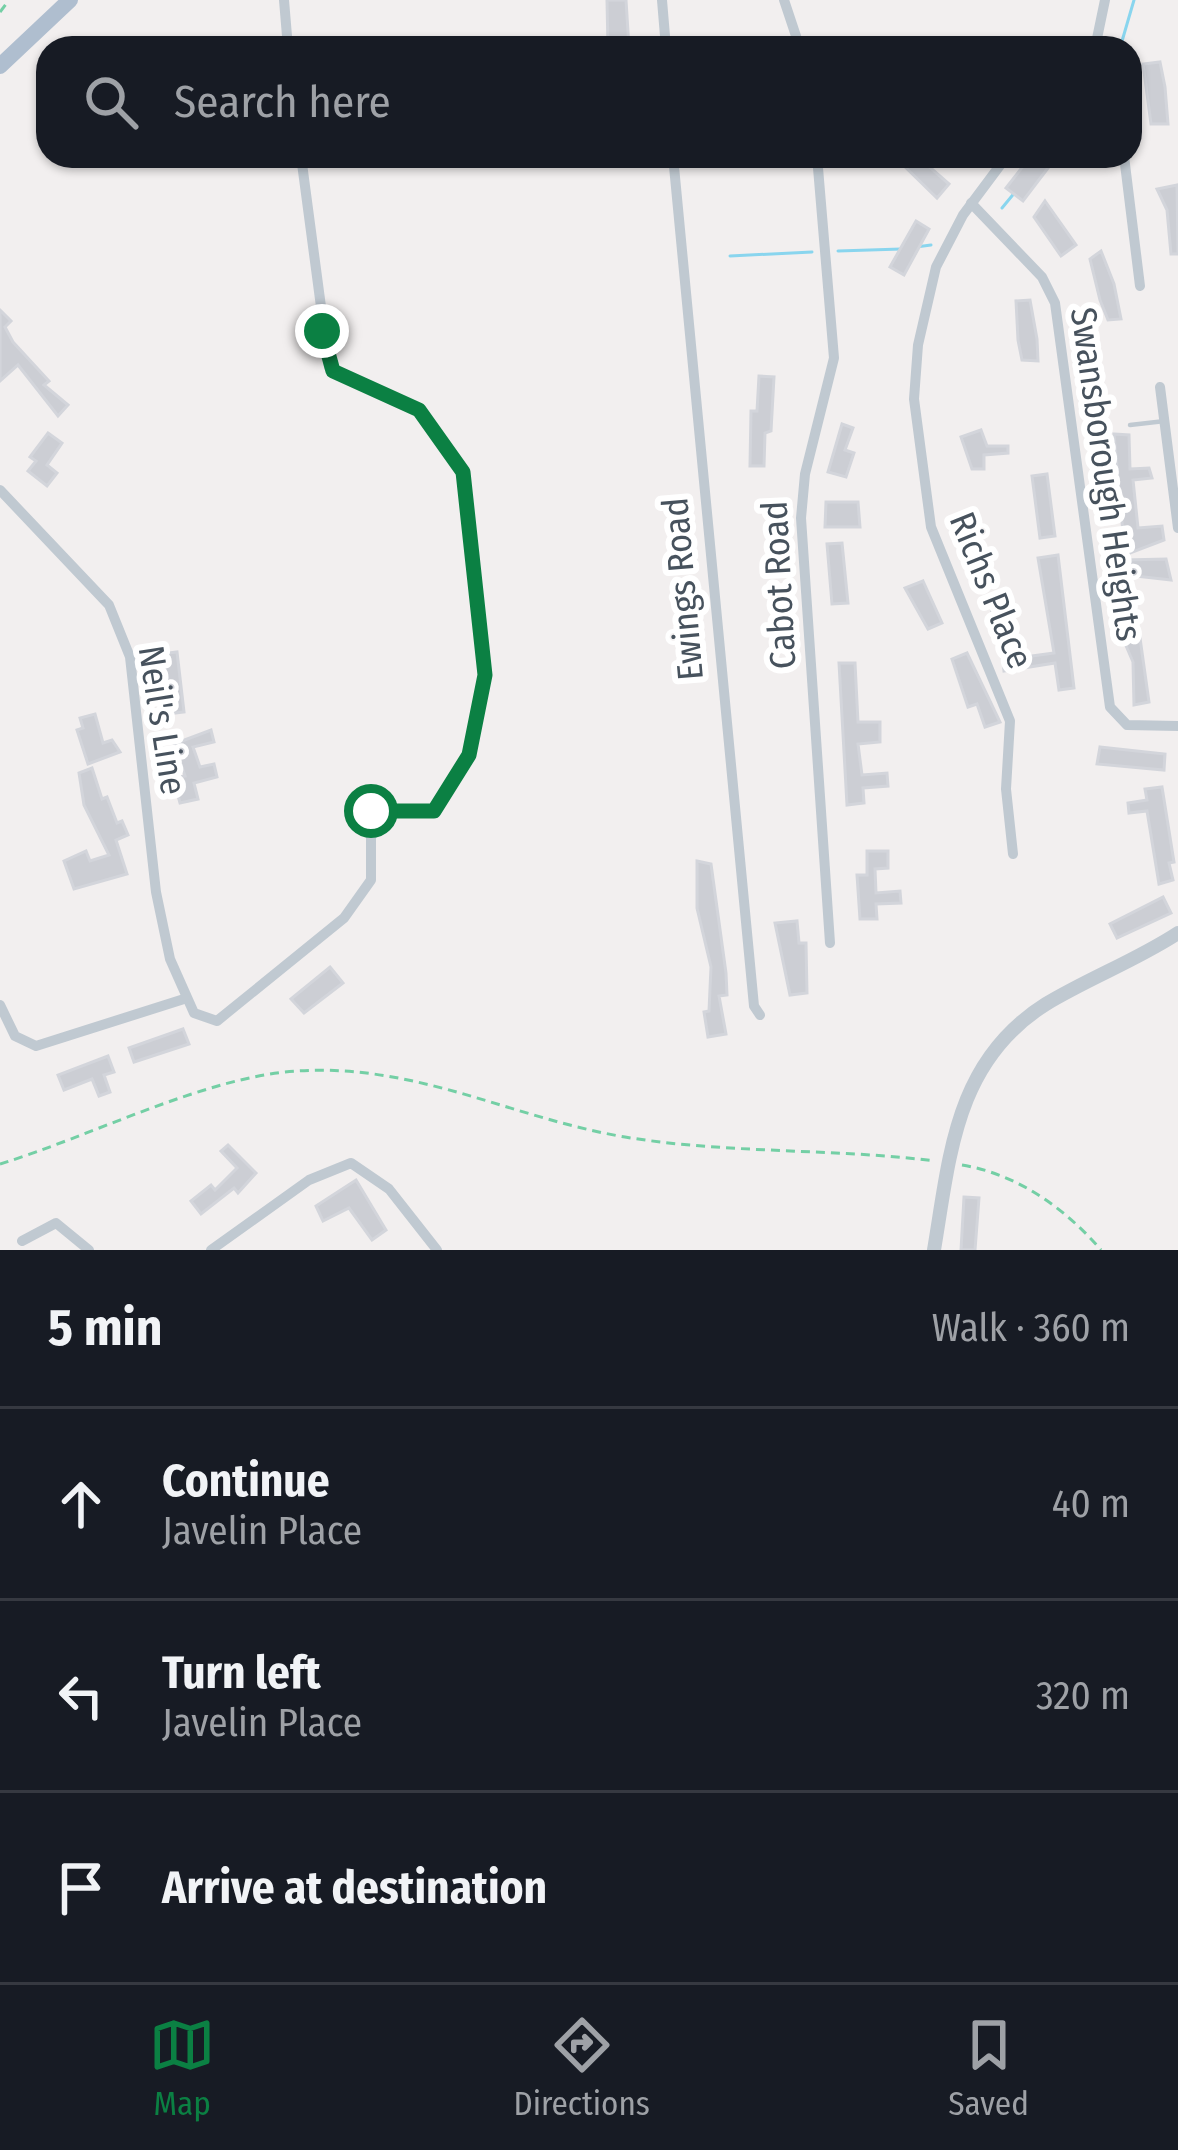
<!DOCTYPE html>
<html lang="en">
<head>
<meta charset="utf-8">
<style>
  :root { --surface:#171b24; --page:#242831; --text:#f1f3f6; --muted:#9ea1a6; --line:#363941; --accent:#0b8043 }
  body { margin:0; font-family:"Fira Sans Condensed",sans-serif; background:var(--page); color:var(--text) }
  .stop { position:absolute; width:36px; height:36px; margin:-27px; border:9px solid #0b8043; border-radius:50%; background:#fff }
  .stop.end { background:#0b8043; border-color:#fff; box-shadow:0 3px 12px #0008 }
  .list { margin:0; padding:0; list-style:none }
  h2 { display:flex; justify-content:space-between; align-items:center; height:156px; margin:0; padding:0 48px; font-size:51px }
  h2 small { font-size:39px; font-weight:400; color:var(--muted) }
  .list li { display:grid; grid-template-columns:78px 1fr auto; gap:36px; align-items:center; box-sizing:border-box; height:192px; padding:0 48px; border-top:3px solid var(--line) }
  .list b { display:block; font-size:45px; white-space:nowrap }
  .list p { margin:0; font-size:39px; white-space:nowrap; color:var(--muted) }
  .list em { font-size:39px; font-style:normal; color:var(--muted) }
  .icon { flex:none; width:66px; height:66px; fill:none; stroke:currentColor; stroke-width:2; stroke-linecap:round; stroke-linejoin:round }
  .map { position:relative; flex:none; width:1178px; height:1250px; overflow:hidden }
  .search { position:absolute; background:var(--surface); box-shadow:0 3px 9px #0004; left:36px; right:36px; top:36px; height:132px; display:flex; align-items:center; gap:30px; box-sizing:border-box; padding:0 42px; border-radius:36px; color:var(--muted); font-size:45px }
  .sheet { height:732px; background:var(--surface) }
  nav { display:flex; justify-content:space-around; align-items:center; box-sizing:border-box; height:168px; border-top:3px solid var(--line); background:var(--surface); font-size:33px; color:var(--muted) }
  nav a { display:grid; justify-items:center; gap:6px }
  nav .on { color:var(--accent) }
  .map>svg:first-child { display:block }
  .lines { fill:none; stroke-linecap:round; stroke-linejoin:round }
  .stream { stroke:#89d5ee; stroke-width:3 }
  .building { fill:#ccced4; stroke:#d3d5db; stroke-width:3 }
  .path { stroke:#74cfa5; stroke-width:3; stroke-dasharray:9 6; stroke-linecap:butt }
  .service { stroke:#c0c9d1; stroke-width:4.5 }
  .minor { stroke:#c0c9d1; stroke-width:10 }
  .tertiary { stroke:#c0c9d1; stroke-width:14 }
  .primary { stroke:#afbecf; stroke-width:16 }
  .route { stroke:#0b8043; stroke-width:15 }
  .labels { text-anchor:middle; stroke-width:12; stroke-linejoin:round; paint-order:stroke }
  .street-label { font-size:36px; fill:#47525d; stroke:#fff }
</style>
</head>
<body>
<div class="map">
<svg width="1178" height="1250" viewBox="0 0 1178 1250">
  <rect width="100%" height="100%" fill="#f2efef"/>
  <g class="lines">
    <g class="stream">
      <path d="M 1120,48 L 1134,0"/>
      <path d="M 1039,166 L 1048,156"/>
      <path d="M 1002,208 L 1016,191"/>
      <path d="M 916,247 L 931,245"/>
      <path d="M 838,251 L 901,249"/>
      <path d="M 730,256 L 812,252"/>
    </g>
  </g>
  <g class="building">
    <path d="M 607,0 L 626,0 L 629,48 L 608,48 Z"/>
    <path d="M 1160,62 L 1165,87 L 1168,124 L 1151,124 L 1143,64 Z"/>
    <path d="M 894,156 L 917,156 L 949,184 L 937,198 Z"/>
    <path d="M 1031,156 L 1048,168 L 1023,201 L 1006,188 Z"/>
    <path d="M 1177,185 L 1178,254 L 1171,254 L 1167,210 L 1157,189 Z"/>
    <path d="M 1045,201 L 1076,245 L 1061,256 L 1034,217 Z"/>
    <path d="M 916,221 L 929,229 L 904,275 L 890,267 Z"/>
    <path d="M 1101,251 L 1114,284 L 1121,319 L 1108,320 L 1100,300 L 1090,259 Z"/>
    <path d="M 1030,300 L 1037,339 L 1038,361 L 1022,360 L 1018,340 L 1016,301 Z"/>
    <path d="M 0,310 L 11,321 L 5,327 L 13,342 L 49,381 L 44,385 L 68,405 L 58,416 L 18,365 L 0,381 Z"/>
    <path d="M 759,376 L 774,377 L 771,431 L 765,433 L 764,466 L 750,466 L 751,411 L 757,411 Z"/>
    <path d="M 842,424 L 853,428 L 845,450 L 854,453 L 846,477 L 828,472 Z"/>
    <path d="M 981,430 L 987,446 L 1008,446 L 1008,453 L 984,455 L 984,469 L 972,469 L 961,437 Z"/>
    <path d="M 48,433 L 62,443 L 47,465 L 57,473 L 47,486 L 28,471 L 36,461 L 30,457 Z"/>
    <path d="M 1114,434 L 1129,435 L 1130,469 L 1149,468 L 1152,478 L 1133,480 L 1138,528 L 1162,526 L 1164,540 L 1125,555 Z"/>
    <path d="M 1047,474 L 1055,536 L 1040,538 L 1032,476 Z"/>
    <path d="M 826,502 L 858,502 L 860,527 L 825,527 Z"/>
    <path d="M 842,543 L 848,603 L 832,604 L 827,544 Z"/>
    <path d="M 1058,555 L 1074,688 L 1059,690 L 1055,663 L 1004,671 L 999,622 L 993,623 L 990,597 L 1002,595 L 1007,624 L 1015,623 L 1017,634 L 1010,635 L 1017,658 L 1054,653 L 1038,558 Z"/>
    <path d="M 1166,559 L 1171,580 L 1126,575 L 1125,560 Z"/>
    <path d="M 923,581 L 942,623 L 928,629 L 905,588 Z"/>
    <path d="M 1140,638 L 1149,702 L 1134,705 L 1133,662 L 1124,641 Z"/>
    <path d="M 177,652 L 184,712 L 167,714 L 160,654 Z"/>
    <path d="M 967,653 L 1000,722 L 985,727 L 977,704 L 968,707 L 952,659 Z"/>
    <path d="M 839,663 L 855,663 L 858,722 L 880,722 L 880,742 L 858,744 L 862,775 L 887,773 L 888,786 L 863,788 L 864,803 L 847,805 Z"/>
    <path d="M 95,714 L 103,743 L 112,740 L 120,752 L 88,764 L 77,730 L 83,728 L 80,718 Z"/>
    <path d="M 211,730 L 214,742 L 193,747 L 200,767 L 214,764 L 217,777 L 194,783 L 198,799 L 180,803 L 173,778 L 185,776 L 174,744 Z"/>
    <path d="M 1100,747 L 1165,754 L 1164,770 L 1097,764 Z"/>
    <path d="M 92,768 L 102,799 L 107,797 L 117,823 L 122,821 L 128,835 L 116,840 L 127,874 L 74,889 L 64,861 L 86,851 L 90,861 L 109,855 L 84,805 L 79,773 Z"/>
    <path d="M 1162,787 L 1174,862 L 1169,863 L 1173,880 L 1159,884 L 1147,811 L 1129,813 L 1128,803 L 1147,800 L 1145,789 Z"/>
    <path d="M 867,851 L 888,851 L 888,868 L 875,869 L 876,893 L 900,891 L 901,903 L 876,904 L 877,919 L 860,919 L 857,875 L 867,875 Z"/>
    <path d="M 697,861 L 711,864 L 726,973 L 727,995 L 719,996 L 726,1034 L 708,1037 L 704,1012 L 709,1011 L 711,967 L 697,908 Z"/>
    <path d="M 1163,897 L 1171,913 L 1117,938 L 1110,924 Z"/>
    <path d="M 797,921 L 799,943 L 806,943 L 807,993 L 790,995 L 775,923 Z"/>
    <path d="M 330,967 L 343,983 L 304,1013 L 291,999 Z"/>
    <path d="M 183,1029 L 189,1044 L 134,1062 L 129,1048 Z"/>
    <path d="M 108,1056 L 114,1072 L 104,1075 L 110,1092 L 99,1096 L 92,1079 L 64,1090 L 58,1075 Z"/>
    <path d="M 228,1145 L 256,1173 L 238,1193 L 234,1188 L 201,1214 L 191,1201 L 211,1185 L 215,1190 L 237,1168 L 221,1151 Z"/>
    <path d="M 356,1180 L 386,1230 L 372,1240 L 349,1208 L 323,1221 L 316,1206 Z"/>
    <path d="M 964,1197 L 979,1198 L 975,1250 L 961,1250 Z"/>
  </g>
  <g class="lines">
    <g class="path">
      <path d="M 0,12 L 9,0"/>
      <path d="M 0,1164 C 89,1137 205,1077 296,1071 C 417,1063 511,1118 625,1137 C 728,1154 832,1148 935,1161"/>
      <path d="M 962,1165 C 1017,1174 1065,1208 1101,1250"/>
    </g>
    <path class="service" d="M 1130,425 L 1165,421"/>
    <g class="minor">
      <path d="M 284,0 L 288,48"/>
      <path d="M 662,0 L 666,48"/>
      <path d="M 784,0 L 800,48"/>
      <path d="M 1095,48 L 1105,0"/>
      <path d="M 673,156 L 754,1006 L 760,1015"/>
      <path d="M 817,156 L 834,358 L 805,474 L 801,518 L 830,943"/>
      <path d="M 1007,156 L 963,215 L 936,267 L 918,345 L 914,399 L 931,527 L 1010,721 L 1006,789 L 1013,854"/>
      <path d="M 1124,156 L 1140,286"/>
      <path d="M 971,203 L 1042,277 L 1055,303 L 1110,707 L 1127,725 L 1178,726"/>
      <path d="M 1160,387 L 1178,528"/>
      <path d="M 0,490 L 109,605 L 130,657 L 156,892 L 170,959 L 194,1013 L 217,1021 L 344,918 L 371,880 L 371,811 L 434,811 L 469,755 L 485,675 L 463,472 L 419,410 L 329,367 L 301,156"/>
      <path d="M 0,1005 L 15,1036 L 36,1046 L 184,999"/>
      <path d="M 22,1241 L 56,1223 L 89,1250"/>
      <path d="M 211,1250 L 309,1180 L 351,1163 L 389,1189 L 437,1250"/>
    </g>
    <path class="tertiary" d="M 934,1250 C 950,1155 955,1061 1046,1004 C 1089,978 1137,960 1178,933"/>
    <path class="primary" d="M 0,66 L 70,0"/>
  </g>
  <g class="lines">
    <path class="route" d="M 322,331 L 333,371 L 419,410 L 463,472 L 485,675 L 469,755 L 434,811 L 371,811"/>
  </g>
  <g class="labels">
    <g class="street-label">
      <text transform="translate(1107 474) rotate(82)" y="13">Swansborough Heights</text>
      <text transform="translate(778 585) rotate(-93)" y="13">Cabot Road</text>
      <text transform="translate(682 589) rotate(-95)" y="13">Ewings Road</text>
      <text transform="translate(992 590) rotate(68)" y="13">Richs Place</text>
      <text transform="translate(163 720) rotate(81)" y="13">Neil's Line</text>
    </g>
  </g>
</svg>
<div class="stop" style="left:371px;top:811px"></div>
<div class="stop end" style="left:322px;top:331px"></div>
<div class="search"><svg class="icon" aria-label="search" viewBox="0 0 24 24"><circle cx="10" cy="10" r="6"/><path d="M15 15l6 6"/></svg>Search here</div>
</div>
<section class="sheet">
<h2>5 min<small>Walk · 360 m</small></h2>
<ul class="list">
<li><svg class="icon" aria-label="ahead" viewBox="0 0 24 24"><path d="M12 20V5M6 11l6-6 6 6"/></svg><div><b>Continue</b><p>Javelin Place</p></div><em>40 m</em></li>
<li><svg class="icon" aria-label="left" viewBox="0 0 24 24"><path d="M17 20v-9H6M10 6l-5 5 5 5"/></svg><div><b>Turn left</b><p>Javelin Place</p></div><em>320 m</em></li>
<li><svg class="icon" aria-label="arrive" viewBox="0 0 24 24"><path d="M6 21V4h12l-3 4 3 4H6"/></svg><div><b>Arrive at destination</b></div></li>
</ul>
</section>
<nav>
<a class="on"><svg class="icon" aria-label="map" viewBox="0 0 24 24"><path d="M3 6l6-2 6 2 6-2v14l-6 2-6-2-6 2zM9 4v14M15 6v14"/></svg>Map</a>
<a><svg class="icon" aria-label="directions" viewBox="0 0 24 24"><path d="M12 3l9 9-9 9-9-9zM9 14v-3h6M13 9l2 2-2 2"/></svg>Directions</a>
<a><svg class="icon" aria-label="saved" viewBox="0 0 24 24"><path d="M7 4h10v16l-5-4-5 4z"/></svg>Saved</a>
</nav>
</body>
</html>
